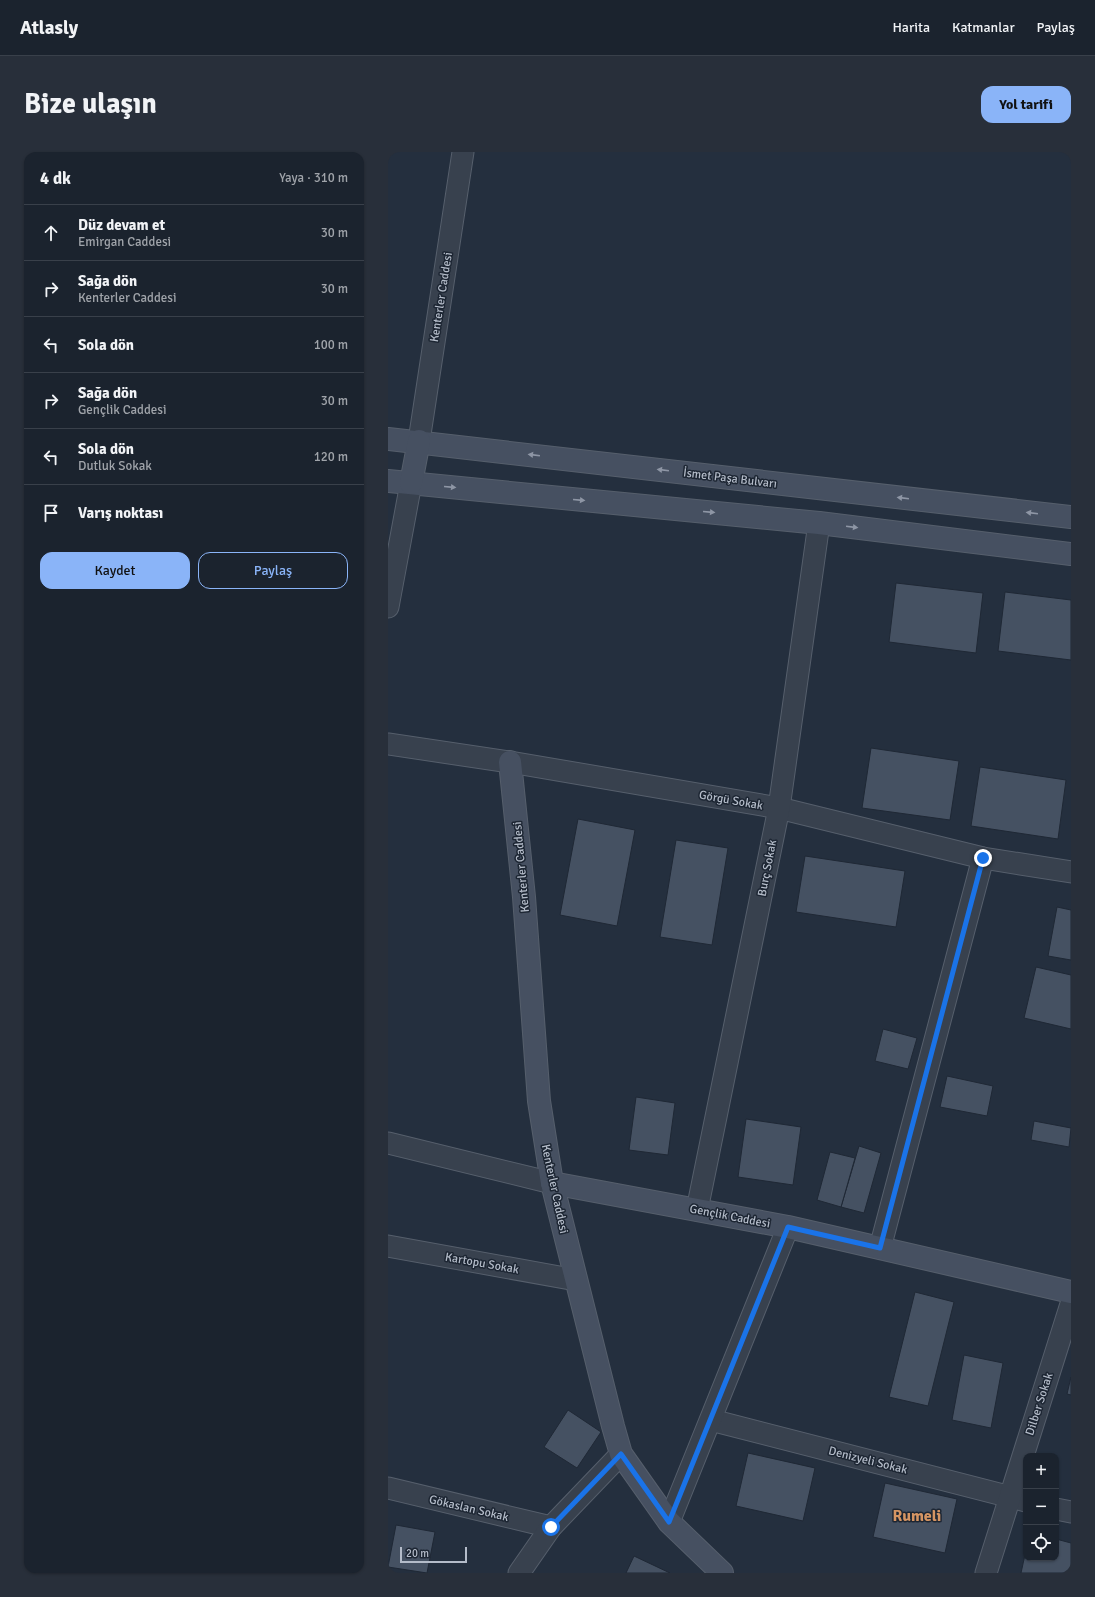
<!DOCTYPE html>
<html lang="tr">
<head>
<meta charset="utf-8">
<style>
  :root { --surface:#1b232e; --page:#282f3a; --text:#f1f3f6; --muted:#a0a4aa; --line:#39404a; --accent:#8ab4f8 }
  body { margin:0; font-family:Signika,sans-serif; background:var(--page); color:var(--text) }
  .controls { position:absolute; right:12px; bottom:12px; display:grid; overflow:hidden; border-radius:8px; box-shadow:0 1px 3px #0004 }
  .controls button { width:36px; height:36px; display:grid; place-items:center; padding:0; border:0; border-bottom:1px solid var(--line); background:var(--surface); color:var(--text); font:20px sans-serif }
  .scale { position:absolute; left:12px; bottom:10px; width:67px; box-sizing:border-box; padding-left:4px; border:2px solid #b4bcc9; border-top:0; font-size:11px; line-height:14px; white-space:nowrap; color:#b4bcc9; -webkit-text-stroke:3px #1d2633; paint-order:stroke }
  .stop { position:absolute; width:12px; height:12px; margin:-9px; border:3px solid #1a73e8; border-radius:50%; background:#fff }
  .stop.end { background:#1a73e8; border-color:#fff; box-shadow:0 1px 4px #0008 }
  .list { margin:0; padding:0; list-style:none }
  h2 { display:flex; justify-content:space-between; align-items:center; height:52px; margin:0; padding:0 16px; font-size:17px }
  h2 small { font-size:13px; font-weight:400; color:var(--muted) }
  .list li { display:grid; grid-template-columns:26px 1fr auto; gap:12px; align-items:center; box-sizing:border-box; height:56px; padding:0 16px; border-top:1px solid var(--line) }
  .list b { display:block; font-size:15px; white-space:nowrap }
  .list p { margin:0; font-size:13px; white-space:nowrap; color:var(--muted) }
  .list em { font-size:13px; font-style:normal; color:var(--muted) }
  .actions { display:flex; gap:8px; padding:12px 16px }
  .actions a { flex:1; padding:9px 0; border:1px solid var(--accent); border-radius:12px; text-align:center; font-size:14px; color:var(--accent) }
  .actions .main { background:var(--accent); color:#111 }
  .icon { flex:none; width:22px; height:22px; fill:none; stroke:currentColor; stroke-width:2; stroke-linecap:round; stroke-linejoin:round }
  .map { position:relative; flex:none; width:683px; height:1421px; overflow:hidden; border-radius:12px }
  header { display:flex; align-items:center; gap:24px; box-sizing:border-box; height:56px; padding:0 20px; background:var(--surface); border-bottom:1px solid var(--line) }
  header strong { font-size:19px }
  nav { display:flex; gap:22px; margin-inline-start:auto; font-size:14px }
  .intro { display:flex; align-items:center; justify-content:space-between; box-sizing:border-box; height:96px; padding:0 24px }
  h1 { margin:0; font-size:28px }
  .button { padding:10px 18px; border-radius:12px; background:var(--accent); color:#111; font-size:14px; font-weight:700 }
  main { display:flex; gap:24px; padding:0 24px }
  aside { flex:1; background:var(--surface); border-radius:12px; box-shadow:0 1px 3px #0004 }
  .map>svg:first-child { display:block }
  .building { fill:#455162; stroke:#1f2835 }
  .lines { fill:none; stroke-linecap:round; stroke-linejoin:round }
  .street-casing { stroke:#565f6c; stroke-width:23 }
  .secondary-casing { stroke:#565f6c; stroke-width:24 }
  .street { stroke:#38414e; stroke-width:21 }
  .secondary { stroke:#465061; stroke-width:22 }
  .oneway { fill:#8e96a5 }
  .route { stroke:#1a73e8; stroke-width:5 }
  .labels { text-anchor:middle; stroke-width:3; stroke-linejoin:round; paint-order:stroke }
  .street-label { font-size:12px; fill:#b4bcc9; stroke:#1d2633 }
  .district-label { font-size:16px; font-weight:bold; fill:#d59563; stroke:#1d2633 }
</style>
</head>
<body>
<header>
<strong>Atlasly</strong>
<nav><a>Harita</a><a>Katmanlar</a><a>Paylaş</a></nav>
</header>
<div class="intro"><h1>Bize ulaşın</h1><a class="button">Yol tarifi</a></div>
<main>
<aside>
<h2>4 dk<small>Yaya · 310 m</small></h2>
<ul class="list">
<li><svg class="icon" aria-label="ahead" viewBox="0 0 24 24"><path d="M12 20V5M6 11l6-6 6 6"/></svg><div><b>Düz devam et</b><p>Emirgan Caddesi</p></div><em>30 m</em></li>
<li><svg class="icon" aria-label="right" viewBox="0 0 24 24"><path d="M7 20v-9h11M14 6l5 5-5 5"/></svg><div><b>Sağa dön</b><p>Kenterler Caddesi</p></div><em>30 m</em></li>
<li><svg class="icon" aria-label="left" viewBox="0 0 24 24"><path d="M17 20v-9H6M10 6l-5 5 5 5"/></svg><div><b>Sola dön</b></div><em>100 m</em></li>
<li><svg class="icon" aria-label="right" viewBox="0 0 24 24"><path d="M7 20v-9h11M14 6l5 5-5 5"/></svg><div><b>Sağa dön</b><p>Gençlik Caddesi</p></div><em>30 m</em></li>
<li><svg class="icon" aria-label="left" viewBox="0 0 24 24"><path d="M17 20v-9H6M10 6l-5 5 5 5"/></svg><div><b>Sola dön</b><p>Dutluk Sokak</p></div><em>120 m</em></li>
<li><svg class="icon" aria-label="arrive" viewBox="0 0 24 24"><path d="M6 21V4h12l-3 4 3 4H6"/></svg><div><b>Varış noktası</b></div></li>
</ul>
<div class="actions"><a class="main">Kaydet</a><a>Paylaş</a></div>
</aside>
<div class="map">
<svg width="683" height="1421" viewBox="0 0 683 1421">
  <rect width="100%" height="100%" fill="#242f3e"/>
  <g class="building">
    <path d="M 508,431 L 595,441 L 588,501 L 501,490 Z"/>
    <path d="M 617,440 L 683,448 L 683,508 L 610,499 Z"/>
    <path d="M 483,596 L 571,609 L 562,668 L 474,656 Z"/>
    <path d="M 592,615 L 678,628 L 670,687 L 583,674 Z"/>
    <path d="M 190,667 L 247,678 L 229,774 L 172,763 Z"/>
    <path d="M 288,688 L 340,696 L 324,793 L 272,785 Z"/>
    <path d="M 417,704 L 517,719 L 508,775 L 408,760 Z"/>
    <path d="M 669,755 L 683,758 L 683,808 L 660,804 Z"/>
    <path d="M 648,815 L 683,823 L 683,877 L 636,866 Z"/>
    <path d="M 495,877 L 529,886 L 520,917 L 487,909 Z"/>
    <path d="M 559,924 L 605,934 L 599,964 L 552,955 Z"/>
    <path d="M 248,945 L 287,951 L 280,1003 L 241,998 Z"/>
    <path d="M 358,967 L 413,975 L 405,1033 L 350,1025 Z"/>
    <path d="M 646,969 L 683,976 L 681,995 L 643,988 Z"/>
    <path d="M 471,994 L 493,1001 L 476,1061 L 453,1055 Z"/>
    <path d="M 442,1000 L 467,1006 L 453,1055 L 429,1048 Z"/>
    <path d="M 527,1140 L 566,1150 L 540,1254 L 501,1245 Z"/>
    <path d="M 576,1203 L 615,1211 L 603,1276 L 564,1268 Z"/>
    <path d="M 683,1225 L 683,1243 L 679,1242 Z"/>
    <path d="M 180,1258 L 213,1280 L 189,1316 L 156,1295 Z"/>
    <path d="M 360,1301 L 427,1316 L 415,1369 L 348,1354 Z"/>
    <path d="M 497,1331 L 569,1347 L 557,1401 L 485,1385 Z"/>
    <path d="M 8,1373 L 47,1380 L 39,1421 L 0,1415 Z"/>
    <path d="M 668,1387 L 683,1391 L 683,1421 L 633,1421 L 638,1398 L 638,1406 L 668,1406 Z"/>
    <path d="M 246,1404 L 282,1421 L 238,1421 Z"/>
  </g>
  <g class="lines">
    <g class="street-casing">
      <g id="street">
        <path d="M 31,289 L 75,0"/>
        <path d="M 0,455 L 23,331"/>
        <path d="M 0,592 L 122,610 L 391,656 L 595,706 L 683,720"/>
        <path d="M 0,991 L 164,1031"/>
        <path d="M 309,1058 L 391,656 L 431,371"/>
        <path d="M 0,1094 L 188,1128"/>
        <path d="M 492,1096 L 595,706"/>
        <path d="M 323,1268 L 638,1349"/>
        <path d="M 0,1336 L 163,1375"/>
        <path d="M 668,1357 L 683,1360"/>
        <path d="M 281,1370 L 400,1075"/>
        <path d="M 131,1421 L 163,1375 L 233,1302"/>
        <path d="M 598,1421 L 683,1152"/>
      </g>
    </g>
    <g class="secondary-casing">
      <g id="secondary">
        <path d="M 0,287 L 683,365"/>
        <path d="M 0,329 L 431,371 L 683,402"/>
        <path d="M 23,331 L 31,289"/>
        <path d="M 122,610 L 136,745 L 151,949 L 164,1031 L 225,1274 L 233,1302 L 281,1370 L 334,1421"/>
        <path d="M 164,1031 L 400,1075 L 683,1140"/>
      </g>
    </g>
    <use href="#street" class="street"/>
    <use href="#secondary" class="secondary"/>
  </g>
  <defs><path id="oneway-solid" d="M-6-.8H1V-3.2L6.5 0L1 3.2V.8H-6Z"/></defs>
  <g class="oneway">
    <use href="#oneway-solid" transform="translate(146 303) rotate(-173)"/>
    <use href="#oneway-solid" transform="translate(275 318) rotate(-173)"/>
    <use href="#oneway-solid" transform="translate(62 335) rotate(5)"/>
    <use href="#oneway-solid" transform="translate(515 346) rotate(-173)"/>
    <use href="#oneway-solid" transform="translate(191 348) rotate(5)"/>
    <use href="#oneway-solid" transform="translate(321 360) rotate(5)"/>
    <use href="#oneway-solid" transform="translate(644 361) rotate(-173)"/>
    <use href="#oneway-solid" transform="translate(464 375) rotate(7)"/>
  </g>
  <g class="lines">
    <path class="route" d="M 163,1375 L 233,1302 L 281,1370 L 400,1075 L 492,1096 L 595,706"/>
  </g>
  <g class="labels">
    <g class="street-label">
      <text transform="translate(53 145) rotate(-81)" y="4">Kenterler Caddesi</text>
      <text transform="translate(342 326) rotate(7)" y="4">İsmet Paşa Bulvarı</text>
      <text transform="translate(343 648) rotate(10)" y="4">Görgü Sokak</text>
      <text transform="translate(133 715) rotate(-95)" y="4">Kenterler Caddesi</text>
      <text transform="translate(379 716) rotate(-79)" y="4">Burç Sokak</text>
      <text transform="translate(167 1037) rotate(78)" y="4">Kenterler Caddesi</text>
      <text transform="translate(342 1064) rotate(11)" y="4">Gençlik Caddesi</text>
      <text transform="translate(94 1111) rotate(10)" y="4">Kartopu Sokak</text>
      <text transform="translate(651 1252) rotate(-72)" y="4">Dilber Sokak</text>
      <text transform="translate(480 1308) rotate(14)" y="4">Denizyeli Sokak</text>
      <text transform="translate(81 1356) rotate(13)" y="4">Gökaslan Sokak</text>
    </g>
    <g class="district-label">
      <text x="529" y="1369">Rumeli</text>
    </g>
  </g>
</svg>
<div class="controls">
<button>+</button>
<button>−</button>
<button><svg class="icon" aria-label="locate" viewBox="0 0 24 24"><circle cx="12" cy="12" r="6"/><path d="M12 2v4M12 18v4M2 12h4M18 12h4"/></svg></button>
</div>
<div class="scale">20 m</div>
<div class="stop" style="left:163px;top:1375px"></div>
<div class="stop end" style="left:595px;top:706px"></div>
</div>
</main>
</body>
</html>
